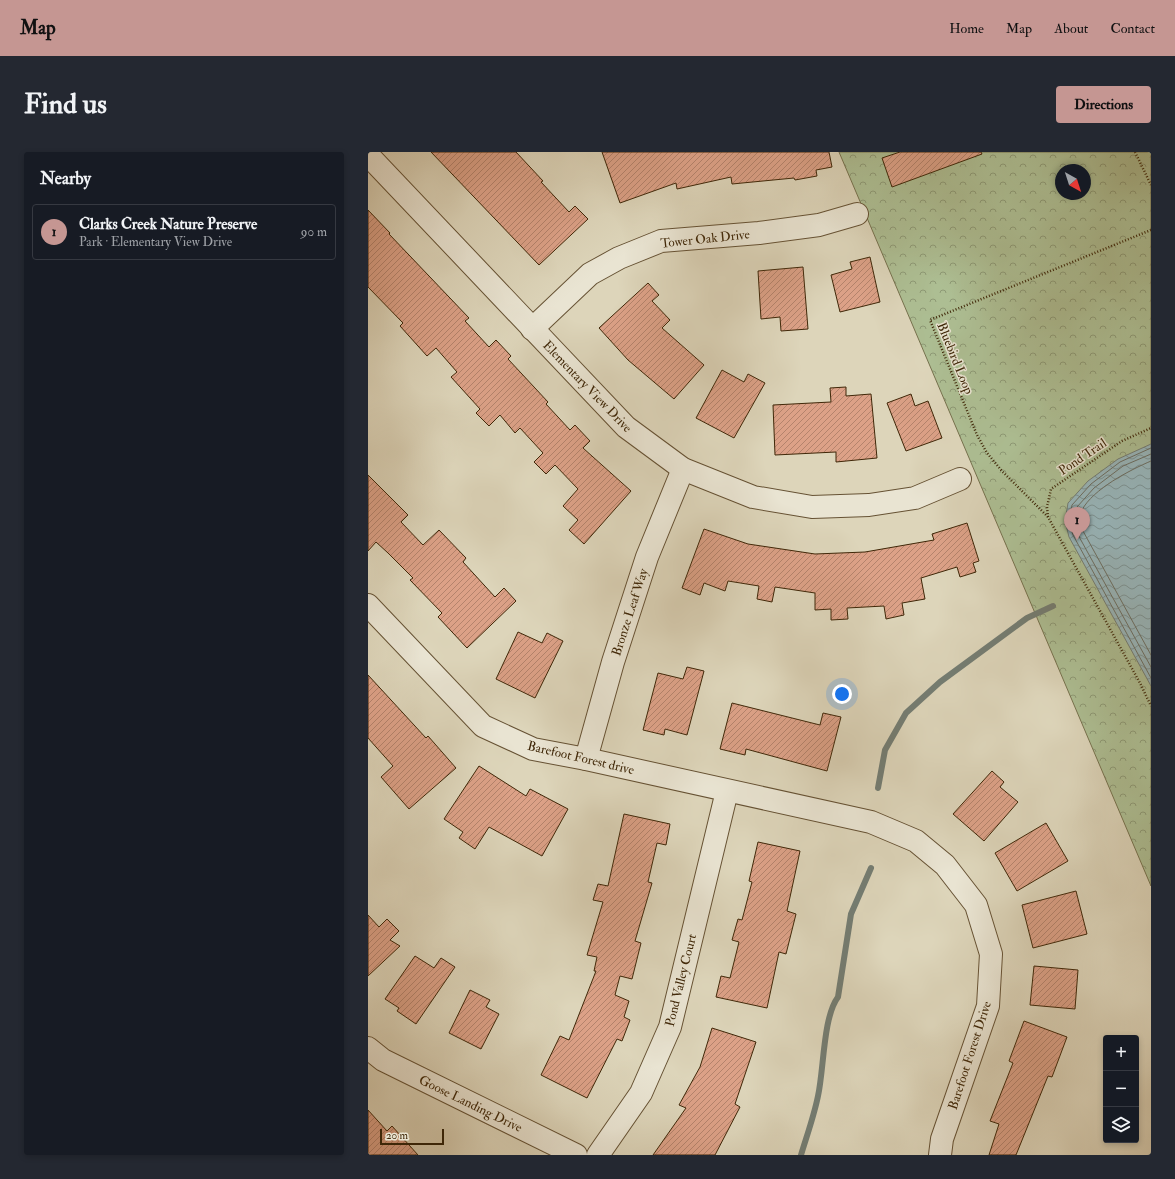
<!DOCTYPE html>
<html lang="en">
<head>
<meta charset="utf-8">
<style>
  :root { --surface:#171b24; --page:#242831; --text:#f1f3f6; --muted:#9ea1a6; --line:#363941; --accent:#c59692 }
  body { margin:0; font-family:"IM FELL Double Pica",serif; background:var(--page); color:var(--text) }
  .controls { position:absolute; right:12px; bottom:12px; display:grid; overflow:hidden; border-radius:4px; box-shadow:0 2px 6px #0003 }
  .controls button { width:36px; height:36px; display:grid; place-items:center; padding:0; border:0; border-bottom:1px solid var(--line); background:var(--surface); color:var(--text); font:20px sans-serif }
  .compass { position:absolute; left:687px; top:12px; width:36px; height:36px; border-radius:50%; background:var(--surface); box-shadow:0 2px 6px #0003; rotate:141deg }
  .scale { position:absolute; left:12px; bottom:10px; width:64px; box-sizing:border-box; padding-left:4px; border:2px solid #3f2708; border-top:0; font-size:11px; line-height:14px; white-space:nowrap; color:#3f2708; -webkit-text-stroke:3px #e9e4d2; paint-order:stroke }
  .you { position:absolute; left:474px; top:542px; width:14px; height:14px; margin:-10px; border:3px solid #fff; border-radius:50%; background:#1a73e8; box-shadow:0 0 0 6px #1a73e833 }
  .badge { display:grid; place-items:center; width:26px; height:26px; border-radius:50%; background:var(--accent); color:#111; font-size:13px; font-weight:700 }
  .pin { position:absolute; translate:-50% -33px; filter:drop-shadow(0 1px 2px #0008) }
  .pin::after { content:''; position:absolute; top:21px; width:14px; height:12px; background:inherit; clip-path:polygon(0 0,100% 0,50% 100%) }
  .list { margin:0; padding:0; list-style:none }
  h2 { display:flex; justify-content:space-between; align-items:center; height:52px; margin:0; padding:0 16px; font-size:17px }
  h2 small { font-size:13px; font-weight:400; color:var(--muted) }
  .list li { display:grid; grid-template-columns:26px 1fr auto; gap:12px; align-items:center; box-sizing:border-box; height:56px; margin:0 8px 8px; padding:0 8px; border:1px solid var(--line); border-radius:4px }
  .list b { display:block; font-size:15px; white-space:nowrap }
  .list p { margin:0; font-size:13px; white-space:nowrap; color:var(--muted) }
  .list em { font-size:13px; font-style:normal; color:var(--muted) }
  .icon { flex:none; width:22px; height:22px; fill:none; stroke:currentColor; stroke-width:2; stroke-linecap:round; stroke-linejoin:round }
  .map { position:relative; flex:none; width:783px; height:1003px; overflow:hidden; border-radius:4px }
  header { display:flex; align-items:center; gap:24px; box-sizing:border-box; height:56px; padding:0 20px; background:var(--accent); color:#111 }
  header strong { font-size:19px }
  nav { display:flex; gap:22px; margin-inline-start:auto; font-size:14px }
  .intro { display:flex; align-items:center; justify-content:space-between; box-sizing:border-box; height:96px; padding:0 24px }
  h1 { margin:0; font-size:28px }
  .button { padding:10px 18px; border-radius:4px; background:var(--accent); color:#111; font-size:14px; font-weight:700 }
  main { display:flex; gap:24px; padding:0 24px }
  aside { flex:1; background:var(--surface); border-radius:4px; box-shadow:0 2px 6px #0003 }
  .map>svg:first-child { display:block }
  .park { fill:url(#park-crowns); stroke:#76724e; fill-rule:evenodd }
  .water { fill:url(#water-waves); stroke:#747d73 }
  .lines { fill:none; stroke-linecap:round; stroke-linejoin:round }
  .shore { stroke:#6c6e62; stroke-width:1 }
  .stream { stroke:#747d73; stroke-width:6 }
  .building { fill:url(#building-hatch); stroke:#3f2708 }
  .minor-casing { stroke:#665234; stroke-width:24 }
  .path { stroke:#3f2708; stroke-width:2.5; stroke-dasharray:1 2; stroke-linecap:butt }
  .minor { stroke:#e9e4d2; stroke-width:22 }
  .labels { text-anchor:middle; stroke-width:3; stroke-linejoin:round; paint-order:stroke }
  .street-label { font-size:13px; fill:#3f2708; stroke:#e9e4d2 }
</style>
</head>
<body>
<header>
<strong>Map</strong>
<nav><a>Home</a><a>Map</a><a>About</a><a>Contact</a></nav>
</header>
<div class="intro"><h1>Find us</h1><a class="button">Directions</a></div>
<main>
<aside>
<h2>Nearby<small></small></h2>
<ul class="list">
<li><span class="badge">1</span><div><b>Clarks Creek Nature Preserve</b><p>Park · Elementary View Drive</p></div><em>90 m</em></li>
</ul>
</aside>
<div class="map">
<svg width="783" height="1003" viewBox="0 0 783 1003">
  <defs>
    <pattern id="park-crowns" width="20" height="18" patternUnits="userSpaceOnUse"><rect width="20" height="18" fill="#adbe93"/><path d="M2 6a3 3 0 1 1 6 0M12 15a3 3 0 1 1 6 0" fill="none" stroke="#8e9a76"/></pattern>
    <pattern id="water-waves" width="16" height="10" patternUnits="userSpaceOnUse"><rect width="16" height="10" fill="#98b6bb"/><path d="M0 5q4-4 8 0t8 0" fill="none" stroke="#7d9496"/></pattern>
    <pattern id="building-hatch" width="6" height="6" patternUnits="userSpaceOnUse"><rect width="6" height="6" fill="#dca187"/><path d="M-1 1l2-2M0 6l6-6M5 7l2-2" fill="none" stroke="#b4836c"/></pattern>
  </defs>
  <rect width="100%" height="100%" fill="#ddd5ba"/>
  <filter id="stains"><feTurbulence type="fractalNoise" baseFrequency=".005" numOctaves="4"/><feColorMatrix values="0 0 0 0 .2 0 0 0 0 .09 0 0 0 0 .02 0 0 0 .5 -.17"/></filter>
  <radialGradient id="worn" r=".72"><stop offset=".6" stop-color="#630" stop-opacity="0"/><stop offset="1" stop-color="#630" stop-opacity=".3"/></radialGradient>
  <path class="park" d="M 471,0 L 783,0 L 783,734 ZM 693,18 L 717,18 L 717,42 L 693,42 Z"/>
  <path class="water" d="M 783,292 L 783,534 L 701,385 L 697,369 L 700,351 L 720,329 L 750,307 Z"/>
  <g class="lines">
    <g class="shore">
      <path d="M 783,296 L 752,310 L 723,332 L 704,353 L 701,369 L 705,383 L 783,526"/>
      <path d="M 783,302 L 755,314 L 726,336 L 709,355 L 706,369 L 709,381 L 783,515"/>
      <path d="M 783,309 C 762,318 725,337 714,358 C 711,365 713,372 715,379 L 783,503"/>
    </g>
    <g class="stream">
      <path d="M 510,636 L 517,598 L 538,561 L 572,530 L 659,466 L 685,454"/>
      <path d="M 433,1003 C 439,983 446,964 450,944 C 456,917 455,865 470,845 L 483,762 L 503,716"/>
    </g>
  </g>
  <g class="building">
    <path d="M 63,0 L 148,0 L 175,29 L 173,30 L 201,60 L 207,54 L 220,67 L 171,113 Z"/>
    <path d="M 234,0 L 461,0 L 464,15 L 448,18 L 449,24 L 427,28 L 426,26 L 364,32 L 363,25 L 309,37 L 308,31 L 252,51 Z"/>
    <path d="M 532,0 L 613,0 L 614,2 L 524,35 L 514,6 Z"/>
    <path d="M 0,58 L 22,81 L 21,82 L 101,166 L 97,169 L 121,195 L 128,188 L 143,204 L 140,207 L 180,250 L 178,252 L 202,278 L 207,273 L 222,289 L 215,296 L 263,339 L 216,392 L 201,378 L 210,368 L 195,354 L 210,337 L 187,313 L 178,322 L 166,310 L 175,301 L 152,276 L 147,281 L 132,263 L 121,274 L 108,261 L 112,257 L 83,225 L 89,220 L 68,196 L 59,204 L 32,174 L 35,171 L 0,135 Z"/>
    <path d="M 502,105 L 512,150 L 472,160 L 463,123 L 484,117 L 482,110 Z"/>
    <path d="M 435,115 L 440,177 L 413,179 L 412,165 L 393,167 L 390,119 Z"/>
    <path d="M 280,131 L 291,143 L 284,149 L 302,168 L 294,176 L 336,213 L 306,247 L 260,208 L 231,176 Z"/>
    <path d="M 354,218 L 376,230 L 380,222 L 397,231 L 366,286 L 328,266 Z"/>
    <path d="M 478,235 L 478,244 L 503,242 L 509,306 L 468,310 L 468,300 L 407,303 L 405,253 L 463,250 L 462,236 Z"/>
    <path d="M 543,242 L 547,254 L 560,249 L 574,286 L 538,299 L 519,251 Z"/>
    <path d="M 0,323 L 40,363 L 33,370 L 55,393 L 71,378 L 98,406 L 95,410 L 127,445 L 136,436 L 148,449 L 99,496 L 70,465 L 74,461 L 42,428 L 45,426 L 20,401 L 8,390 L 0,399 Z"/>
    <path d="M 599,371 L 611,409 L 605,411 L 608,420 L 592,425 L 589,415 L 553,426 L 557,447 L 534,451 L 536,463 L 518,467 L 516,454 L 479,456 L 480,467 L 463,468 L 463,457 L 447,458 L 447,441 L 407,435 L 404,450 L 389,447 L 391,434 L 360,429 L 357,439 L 336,431 L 332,443 L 314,436 L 336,377 L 380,392 L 447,402 L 497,400 L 566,388 L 564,382 Z"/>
    <path d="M 150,480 L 174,491 L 179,481 L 195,489 L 167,546 L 128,527 Z"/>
    <path d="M 319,515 L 336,519 L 319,583 L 297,577 L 296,583 L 275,578 L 290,521 L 315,527 Z"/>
    <path d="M 0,523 L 58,586 L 60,584 L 88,616 L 41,657 L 13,625 L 25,614 L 0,586 Z"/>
    <path d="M 364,551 L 452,573 L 455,561 L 473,565 L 459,619 L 378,597 L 377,603 L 352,597 Z"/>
    <path d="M 111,614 L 158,644 L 162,637 L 200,657 L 174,704 L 121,675 L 107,697 L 91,686 L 95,680 L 76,667 Z"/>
    <path d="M 624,619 L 636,630 L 632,635 L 650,650 L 616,689 L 585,662 Z"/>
    <path d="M 256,662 L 302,672 L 298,693 L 289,691 L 280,730 L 284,731 L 267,789 L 273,791 L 264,827 L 252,824 L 247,843 L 261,849 L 256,865 L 262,868 L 254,889 L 249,887 L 219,946 L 173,923 L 192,884 L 201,888 L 228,819 L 226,819 L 229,805 L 219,803 L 235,750 L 225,748 L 230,732 L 240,734 Z"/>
    <path d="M 678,671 L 700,709 L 649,739 L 627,701 Z"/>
    <path d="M 390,690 L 432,699 L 419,759 L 428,762 L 418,802 L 411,800 L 399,856 L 348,845 L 353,824 L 362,826 L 371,790 L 364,788 L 370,767 L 374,768 L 384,730 L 381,729 Z"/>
    <path d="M 708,739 L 719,782 L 665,796 L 654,753 Z"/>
    <path d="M 0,763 L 11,775 L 19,767 L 31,779 L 22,788 L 32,794 L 0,824 Z"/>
    <path d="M 47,804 L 66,816 L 73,806 L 87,815 L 48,872 L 29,859 L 31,856 L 17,847 Z"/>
    <path d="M 666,814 L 710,818 L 707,857 L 662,853 Z"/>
    <path d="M 102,838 L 122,848 L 118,855 L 131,862 L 113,897 L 81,881 Z"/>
    <path d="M 656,869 L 699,885 L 684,925 L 680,924 L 648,1003 L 621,1003 L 631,972 L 622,969 L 645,911 L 641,909 Z"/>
    <path d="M 344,876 L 388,890 L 367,952 L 372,955 L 347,1003 L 285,1003 L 318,956 L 311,953 L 332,915 Z"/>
    <path d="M 0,958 L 19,979 L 24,974 L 50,1003 L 0,1003 Z"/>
  </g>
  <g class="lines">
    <g class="minor-casing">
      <g id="minor">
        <path d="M 0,3 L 258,275 L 315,317 L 385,345 L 444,355 L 501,353 L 547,346 L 592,327"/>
        <path d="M 164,177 L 222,122 L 251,106 L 293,89 L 391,81 L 451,73 L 489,62"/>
        <path d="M 0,453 L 115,574 L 165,597 L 218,607 L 503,670 L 548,689 L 577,713 L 608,753 L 623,802 L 620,854 L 574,987 L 572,1003"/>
        <path d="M 218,607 L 245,510 L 279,405 L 315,317"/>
        <path d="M 0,896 L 15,908 L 208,1003"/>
        <path d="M 230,1003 L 273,941 L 302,875 L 359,639"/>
      </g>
    </g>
    <g class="path">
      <path d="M 767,0 L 783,33"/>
      <path d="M 783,78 L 562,168 L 609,283 L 619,301 L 634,319 L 680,365 L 772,531 L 783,554"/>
      <path d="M 680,365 L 679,355 L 683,337 L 754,289 L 783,276"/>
    </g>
    <use href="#minor" class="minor"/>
  </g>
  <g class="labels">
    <g class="street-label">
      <text transform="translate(337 86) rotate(-6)" y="5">Tower Oak Drive</text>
      <text transform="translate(588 206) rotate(68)" y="5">Bluebird Loop</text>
      <text transform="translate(220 234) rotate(46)" y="5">Elementary View Drive</text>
      <text transform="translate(714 304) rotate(-34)" y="5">Pond Trail</text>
      <text transform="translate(261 460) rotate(-72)" y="5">Bronze Leaf Way</text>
      <text transform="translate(213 605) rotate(13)" y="5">Barefoot Forest drive</text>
      <text transform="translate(312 828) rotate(-76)" y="5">Pond Valley Court</text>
      <text transform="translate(601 903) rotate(-72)" y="5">Barefoot Forest Drive</text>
      <text transform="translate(103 951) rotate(26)" y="5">Goose Landing Drive</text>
    </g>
  </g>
  <rect width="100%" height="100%" filter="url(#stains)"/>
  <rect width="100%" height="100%" fill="url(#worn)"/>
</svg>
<div class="controls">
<button>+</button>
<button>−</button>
<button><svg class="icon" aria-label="layers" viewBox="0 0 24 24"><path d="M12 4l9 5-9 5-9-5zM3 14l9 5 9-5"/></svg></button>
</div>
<svg class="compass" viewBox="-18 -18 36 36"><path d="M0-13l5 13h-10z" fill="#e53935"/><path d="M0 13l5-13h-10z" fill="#9ea1a6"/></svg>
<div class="scale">20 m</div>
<div class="you"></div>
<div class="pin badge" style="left:709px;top:388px">1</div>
</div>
</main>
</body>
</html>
